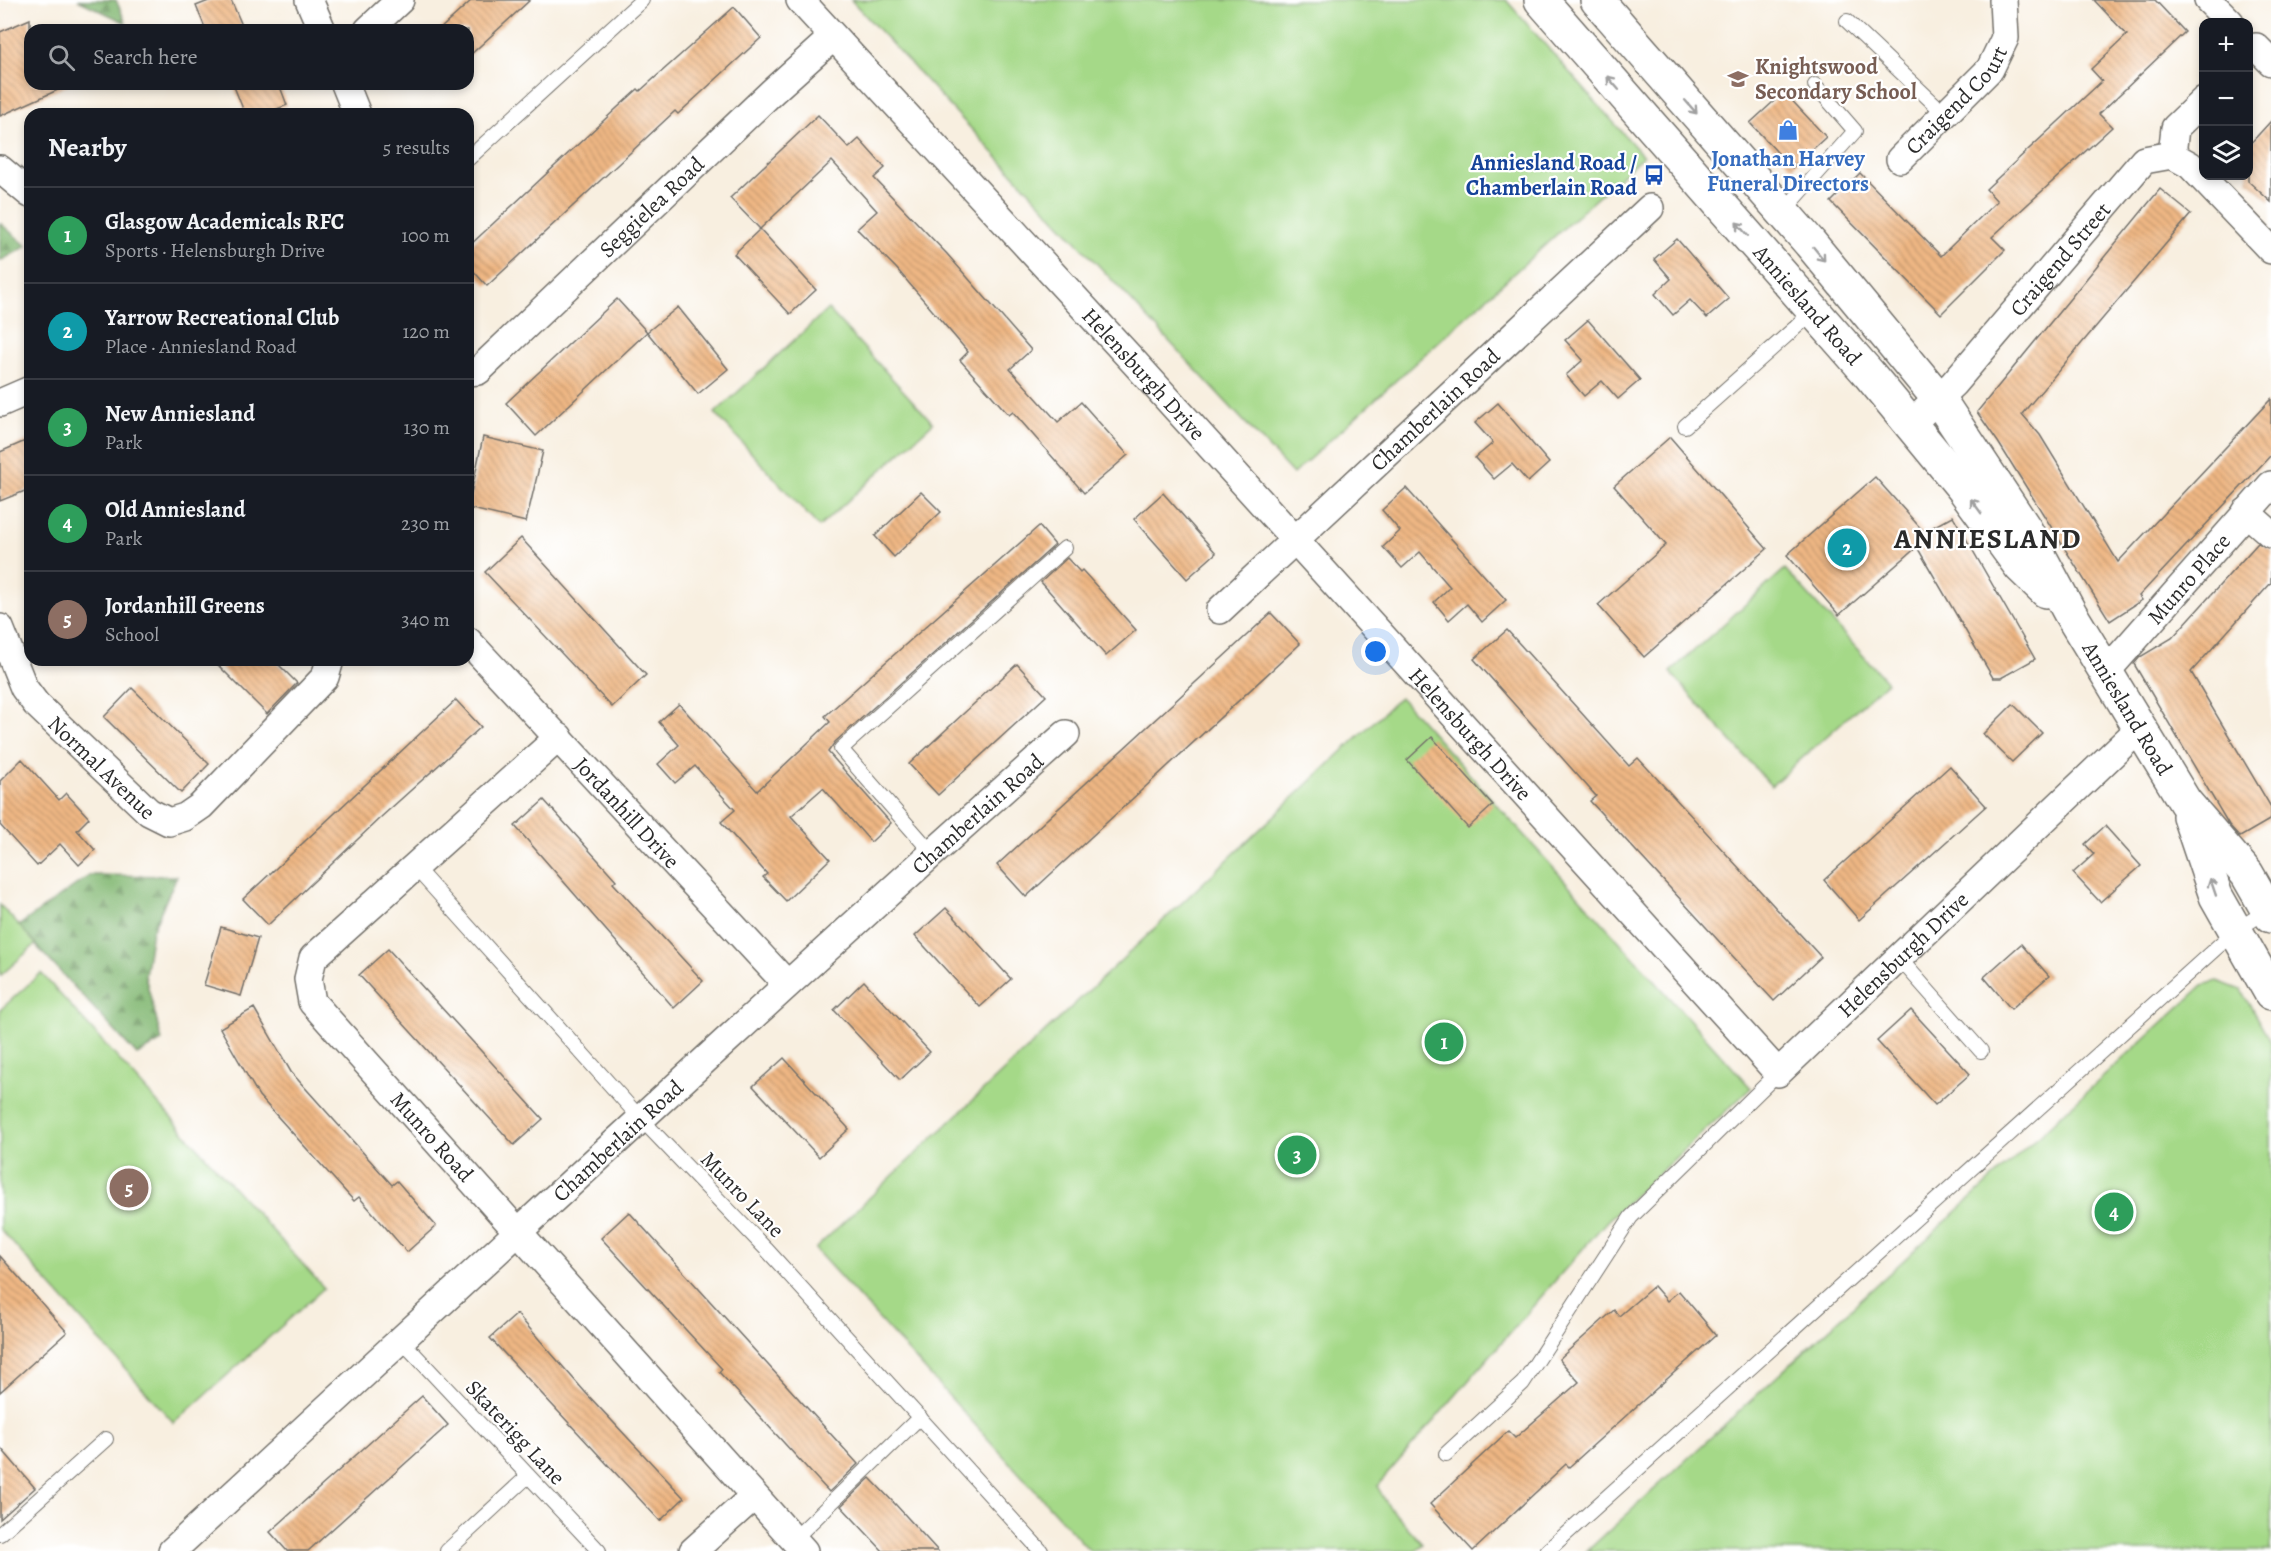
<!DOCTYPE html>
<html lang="en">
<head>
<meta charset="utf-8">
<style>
  :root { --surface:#171b24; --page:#242831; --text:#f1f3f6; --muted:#9ea1a6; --line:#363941; --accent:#d1495b }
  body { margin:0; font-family:Alegreya,serif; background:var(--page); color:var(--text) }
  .controls { position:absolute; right:18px; top:18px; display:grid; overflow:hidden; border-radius:12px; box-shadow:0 3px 9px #0003 }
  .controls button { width:54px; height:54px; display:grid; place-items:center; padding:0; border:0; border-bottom:2px solid var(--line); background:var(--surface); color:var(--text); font:30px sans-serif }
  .you { position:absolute; left:1376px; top:652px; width:21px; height:21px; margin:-15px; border:4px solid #fff; border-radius:50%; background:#1a73e8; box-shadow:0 0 0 9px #1a73e833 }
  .badge { display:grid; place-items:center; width:39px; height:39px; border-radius:50%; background:var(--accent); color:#fff; font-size:20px; font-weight:700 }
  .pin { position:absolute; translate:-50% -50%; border:3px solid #fff; box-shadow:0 2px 6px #0006 }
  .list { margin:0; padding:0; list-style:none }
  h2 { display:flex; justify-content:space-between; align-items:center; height:78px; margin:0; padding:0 24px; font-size:26px }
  h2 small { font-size:20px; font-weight:400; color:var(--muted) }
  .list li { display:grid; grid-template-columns:39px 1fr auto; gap:18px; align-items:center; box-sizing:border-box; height:96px; padding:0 24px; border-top:2px solid var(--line) }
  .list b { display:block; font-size:22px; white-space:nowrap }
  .list p { margin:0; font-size:20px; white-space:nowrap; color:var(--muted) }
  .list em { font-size:20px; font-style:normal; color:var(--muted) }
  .icon { flex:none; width:33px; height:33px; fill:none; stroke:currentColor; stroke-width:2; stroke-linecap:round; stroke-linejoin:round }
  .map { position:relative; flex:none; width:2271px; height:1551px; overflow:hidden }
  .search { position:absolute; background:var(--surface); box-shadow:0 3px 9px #0003; left:24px; top:24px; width:450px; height:66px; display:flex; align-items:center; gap:15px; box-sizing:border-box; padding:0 21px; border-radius:18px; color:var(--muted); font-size:22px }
  .panel { position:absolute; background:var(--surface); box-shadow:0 3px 9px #0003; left:24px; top:108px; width:450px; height:558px; border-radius:18px }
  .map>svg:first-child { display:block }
  .forest { fill:url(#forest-firs); stroke:#587250; stroke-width:1.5 }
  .park { fill:#a5d988; stroke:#68825a; stroke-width:1.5 }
  .building { fill:url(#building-back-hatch) }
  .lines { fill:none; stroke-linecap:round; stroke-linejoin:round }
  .service-casing { stroke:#73706a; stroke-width:16 }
  .minor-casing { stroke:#73706a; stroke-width:30 }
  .tertiary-casing { stroke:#73706a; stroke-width:36 }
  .service { stroke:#fff; stroke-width:14 }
  .minor { stroke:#fff; stroke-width:27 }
  .tertiary { stroke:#fff; stroke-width:33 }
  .oneway { stroke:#a0a0a0 }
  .labels { text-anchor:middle; stroke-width:4.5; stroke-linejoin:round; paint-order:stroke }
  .education-label { font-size:22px; font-weight:bold; fill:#785e54; stroke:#fff; text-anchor:start }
  .street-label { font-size:22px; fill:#2b2b2b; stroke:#fff }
  .shop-label { font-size:22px; font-weight:bold; fill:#366cbe; stroke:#fff }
  .transit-label { font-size:22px; font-weight:bold; fill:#164399; stroke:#fff; text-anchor:end }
  .district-label { font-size:28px; font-weight:bold; letter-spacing:1.5px; fill:#2b2b2b; stroke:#fff }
</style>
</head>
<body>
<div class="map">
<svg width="2271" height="1551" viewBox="0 0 2271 1551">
  <defs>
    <pattern id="forest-firs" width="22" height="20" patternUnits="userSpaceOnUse" patternTransform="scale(1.5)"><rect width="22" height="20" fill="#84b974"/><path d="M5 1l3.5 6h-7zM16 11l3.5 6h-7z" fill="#6c975f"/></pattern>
    <pattern id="building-back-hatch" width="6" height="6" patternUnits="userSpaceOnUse" patternTransform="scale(1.5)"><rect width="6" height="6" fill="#efb784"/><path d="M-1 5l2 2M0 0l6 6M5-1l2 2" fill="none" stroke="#c2956c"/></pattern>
  </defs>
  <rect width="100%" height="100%" fill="#fff"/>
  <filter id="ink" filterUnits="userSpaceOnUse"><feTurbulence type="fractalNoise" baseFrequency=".0167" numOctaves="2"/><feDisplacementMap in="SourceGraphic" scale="12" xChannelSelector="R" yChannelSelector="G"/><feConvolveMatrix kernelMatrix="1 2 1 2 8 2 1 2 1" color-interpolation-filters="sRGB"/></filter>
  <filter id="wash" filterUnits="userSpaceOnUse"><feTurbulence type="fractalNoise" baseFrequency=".008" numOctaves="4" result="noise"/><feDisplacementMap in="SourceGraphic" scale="24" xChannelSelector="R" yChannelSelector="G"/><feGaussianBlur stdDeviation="1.35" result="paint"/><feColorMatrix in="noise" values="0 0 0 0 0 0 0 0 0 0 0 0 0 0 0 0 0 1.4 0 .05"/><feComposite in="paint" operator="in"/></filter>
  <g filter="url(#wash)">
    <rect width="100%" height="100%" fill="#f8efe0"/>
    <g class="forest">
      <path d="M 78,0 L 116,0 L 126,23 Z"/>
      <path d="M 0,223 L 27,246 L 0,261 Z"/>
      <path d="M 90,875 L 177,876 L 152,931 L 145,976 L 162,1041 L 137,1055 L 18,926 Z"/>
    </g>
    <g class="park">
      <path d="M 851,0 L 1506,0 L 1643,156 L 1293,474 Z"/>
      <path d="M 828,309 L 933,423 L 819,527 L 715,413 Z"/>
      <path d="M 1785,569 L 1887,682 L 1771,786 L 1670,672 Z"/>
      <path d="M 1400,697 L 1751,1088 L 1607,1221 L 1377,1486 L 1389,1507 L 1423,1544 L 1415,1551 L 1090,1551 L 815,1249 Z"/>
      <path d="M 0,905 L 36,944 L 0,976 Z"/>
      <path d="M 41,973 L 324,1288 L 174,1423 L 0,1229 L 0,1010 Z"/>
      <path d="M 2217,981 L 2241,990 L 2271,1043 L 2271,1551 L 1587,1551 L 2203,985 Z"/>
    </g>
    <g id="blocks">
      <g class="building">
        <path d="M 211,0 L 231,0 L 244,30 L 206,30 L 196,6 Z"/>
        <path d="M 472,0 L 530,0 L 468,57 L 468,30 L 439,30 Z"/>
        <path d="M 2094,0 L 2155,0 L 2185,32 L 2099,114 L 2112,127 L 1992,237 L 2005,250 L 1941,314 L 1831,202 L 1860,173 L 1941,256 L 1997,201 L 1986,189 L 2102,81 L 2091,69 L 2127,35 Z"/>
        <path d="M 734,7 L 761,38 L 678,114 L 675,111 L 645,139 L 487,286 L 468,265 L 468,247 L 617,108 L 638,89 L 640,91 Z"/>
        <path d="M 30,19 L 30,84 L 71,84 L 0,116 L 0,32 Z"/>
        <path d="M 233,84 L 279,84 L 287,105 L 265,114 L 245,114 Z"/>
        <path d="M 1784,92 L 1826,137 L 1792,168 L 1750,123 Z"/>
        <path d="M 818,115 L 849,148 L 859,139 L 885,168 L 874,178 L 947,254 L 1031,350 L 1010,369 L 1058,422 L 1081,402 L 1128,455 L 1084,493 L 1013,412 L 1009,415 L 960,360 L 968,352 L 896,268 L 857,229 L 877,211 L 832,161 L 760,229 L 730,198 Z"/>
        <path d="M 2271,121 L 2271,202 L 2248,181 L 2248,146 Z"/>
        <path d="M 2160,189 L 2191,214 L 2022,414 L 2040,435 L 2118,562 L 2271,399 L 2271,455 L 2139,596 L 2142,600 L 2110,621 L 1998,442 L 1977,412 Z"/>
        <path d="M 760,229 L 816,290 L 790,314 L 734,254 Z"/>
        <path d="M 1677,239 L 1729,299 L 1707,318 L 1690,300 L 1673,315 L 1655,294 L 1671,279 L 1654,259 Z"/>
        <path d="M 617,299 L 647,332 L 536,436 L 506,403 Z"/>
        <path d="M 678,307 L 728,369 L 698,394 L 647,332 Z"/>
        <path d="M 1588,320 L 1640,380 L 1618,399 L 1602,381 L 1584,396 L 1566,375 L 1583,360 L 1565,340 Z"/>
        <path d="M 1498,403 L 1549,463 L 1528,482 L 1512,464 L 1494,479 L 1475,458 L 1493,443 L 1475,423 Z"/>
        <path d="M 483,437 L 543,451 L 526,522 L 468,508 Z"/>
        <path d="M 1670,437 L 1767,549 L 1644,657 L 1598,605 L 1666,545 L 1614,486 Z"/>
        <path d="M 30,439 L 30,489 L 0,501 L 0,452 Z"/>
        <path d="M 1875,477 L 1924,532 L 1953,516 L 2035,659 L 2001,678 L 1993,678 L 1917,547 L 1839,615 L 1787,555 Z"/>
        <path d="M 1406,488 L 1506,600 L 1482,622 L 1467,604 L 1449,620 L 1434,602 L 1450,587 L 1420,552 L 1402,568 L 1383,547 L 1400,531 L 1382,510 Z"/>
        <path d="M 921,492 L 941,512 L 894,557 L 875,536 Z"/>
        <path d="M 1163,493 L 1216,553 L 1187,579 L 1134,519 Z"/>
        <path d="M 1039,526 L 1055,545 L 835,742 L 828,752 L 891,823 L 871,842 L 823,788 L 791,816 L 830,859 L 786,901 L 763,877 L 767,874 L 721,822 L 735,810 L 695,766 L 675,783 L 658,764 L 679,745 L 659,722 L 679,704 L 757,791 L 830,722 L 825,716 Z"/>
        <path d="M 521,538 L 646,675 L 612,707 L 485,572 Z"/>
        <path d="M 2258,543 L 2271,549 L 2271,583 L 2191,672 L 2271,807 L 2271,819 L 2240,837 L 2229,825 L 2134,664 L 2140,657 L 2172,638 Z"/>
        <path d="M 1067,558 L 1080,572 L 1082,570 L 1136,630 L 1106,656 L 1041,582 Z"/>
        <path d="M 1271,613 L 1300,644 L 1026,897 L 997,865 Z"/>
        <path d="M 1507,630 L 1629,766 L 1638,758 L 1821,957 L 1774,1001 L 1590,801 L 1596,796 L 1474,659 Z"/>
        <path d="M 213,660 L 274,660 L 297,683 L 267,714 Z"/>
        <path d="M 1017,664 L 1046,696 L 938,795 L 909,764 Z"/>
        <path d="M 132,688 L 209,764 L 181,793 L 104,717 Z"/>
        <path d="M 456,700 L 481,727 L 380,818 L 268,925 L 243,899 Z"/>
        <path d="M 2013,704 L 2042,733 L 2012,762 L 1983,734 Z"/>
        <path d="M 1432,737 L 1493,805 L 1468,828 L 1407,760 Z"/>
        <path d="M 22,759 L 59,800 L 66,793 L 89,818 L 77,830 L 95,850 L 79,865 L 60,844 L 37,866 L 0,825 L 0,781 Z"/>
        <path d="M 1950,766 L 1986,806 L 1859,920 L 1824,880 Z"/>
        <path d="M 544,800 L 616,880 L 613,883 L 703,981 L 674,1008 L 515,826 Z"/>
        <path d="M 2105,826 L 2141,866 L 2100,902 L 2073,873 L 2094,854 L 2085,844 Z"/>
        <path d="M 946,908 L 1011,979 L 980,1007 L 915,936 Z"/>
        <path d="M 221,927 L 258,938 L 241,996 L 204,985 Z"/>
        <path d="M 2021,944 L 2049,976 L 2011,1009 L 1984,977 Z"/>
        <path d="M 388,949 L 543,1119 L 514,1145 L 359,975 Z"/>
        <path d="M 864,981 L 930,1052 L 900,1080 L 834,1010 Z"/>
        <path d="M 254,1008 L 291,1072 L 392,1185 L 397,1181 L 436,1226 L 407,1252 L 359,1197 L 354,1201 L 259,1096 L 220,1028 Z"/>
        <path d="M 1911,1010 L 1970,1074 L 1935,1105 L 1877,1041 Z"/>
        <path d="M 784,1058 L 849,1129 L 819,1157 L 753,1086 Z"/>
        <path d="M 629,1212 L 858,1464 L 829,1492 L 719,1372 L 722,1369 L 601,1238 Z"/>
        <path d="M 0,1256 L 67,1332 L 0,1392 Z"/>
        <path d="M 1654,1286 L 1667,1301 L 1679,1291 L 1716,1335 L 1569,1467 L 1566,1464 L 1473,1551 L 1430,1504 L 1508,1431 L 1515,1438 L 1579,1382 L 1559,1359 L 1614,1310 L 1619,1316 Z"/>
        <path d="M 517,1314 L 585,1392 L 684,1498 L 660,1521 L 490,1338 Z"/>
        <path d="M 422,1396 L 448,1425 L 308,1551 L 287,1551 L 270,1532 Z"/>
        <path d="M 0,1447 L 35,1488 L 0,1519 Z"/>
        <path d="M 870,1478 L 896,1505 L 938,1551 L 883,1551 L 841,1506 Z"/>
      </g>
    </g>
  </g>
  <g filter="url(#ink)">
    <use href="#blocks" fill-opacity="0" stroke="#73706a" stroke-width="1.5"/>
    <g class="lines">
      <g class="service-casing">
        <g id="service">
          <path d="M 1847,21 L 1945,114"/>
          <path d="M 468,159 L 642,0"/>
          <path d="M 1783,212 L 1855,131 L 1815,85"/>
          <path d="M 1685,426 L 1814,311"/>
          <path d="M 932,853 L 841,749 L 1065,548"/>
          <path d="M 414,866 L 640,1118 L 766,1249 L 1041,1551"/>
          <path d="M 1899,958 L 1981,1051"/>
          <path d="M 402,1341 L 599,1551"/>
          <path d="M 1446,1454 L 1523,1383 L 1631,1217 L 1778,1073"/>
          <path d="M 0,1534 L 106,1439"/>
          <path d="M 793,1540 L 920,1417"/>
          <path d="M 447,1551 L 528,1476"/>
          <path d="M 1547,1551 L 2235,931 L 2268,910"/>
        </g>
      </g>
      <g class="minor-casing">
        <g id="minor">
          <path d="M 309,0 L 322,30"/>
          <path id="s1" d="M 800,0 L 1134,362 L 1778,1073 L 2140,728"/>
          <path d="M 2208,0 L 2230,22"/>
          <path d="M 368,30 L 400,0"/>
          <path d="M 2256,47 L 2271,62"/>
          <path d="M 345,84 L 357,114"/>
          <path d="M 2172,155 L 2190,165 L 2271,250"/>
          <path id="s2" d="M 1900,159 L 1990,69 L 2005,38 L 2003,0"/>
          <path d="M 0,169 L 30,194"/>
          <path id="s3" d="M 468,372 L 478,371 L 773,91 L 833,37"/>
          <path d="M 0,403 L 30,390"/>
          <path id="s4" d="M 1910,425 L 1953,384 L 2144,160 L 2172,155 L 2175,128 L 2204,100"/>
          <path d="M 2246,512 L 2271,534"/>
          <path id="s5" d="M 1220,610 L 1650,208"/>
          <path id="s6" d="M 0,628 L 24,688 L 36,704 L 149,812 L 169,822 L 185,817 L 201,806 L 325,677 L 330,660"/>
          <path id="s7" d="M 468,641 L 786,983"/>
          <path id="s8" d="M 2105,673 L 2271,485"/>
          <path id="s9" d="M 559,737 L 313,958 L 308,979 L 312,1002 L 804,1551"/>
          <path id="s10" d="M 172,1551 C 469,1278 764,1002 1066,734"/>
          <path d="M 693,1551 L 753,1497"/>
        </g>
      </g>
      <g class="tertiary-casing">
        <g id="tertiary">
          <path id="s11" d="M 1541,0 L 1869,374 L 1963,488 L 2020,566 L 2046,591"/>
          <path id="s12" d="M 1597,0 L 1810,243 L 1938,398 L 2025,529 L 2070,613 L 2185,802 L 2247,874 L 2271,916"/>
          <path d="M 2189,816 L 2216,896 L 2271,993"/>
        </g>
      </g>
      <use href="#service" class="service"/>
      <use href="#minor" class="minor"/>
      <use href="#tertiary" class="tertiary"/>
    </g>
    <defs><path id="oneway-shaft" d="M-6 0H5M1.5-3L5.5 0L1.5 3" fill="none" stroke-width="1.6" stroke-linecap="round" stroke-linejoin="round" transform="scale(1.5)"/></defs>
    <g class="oneway">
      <use href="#oneway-shaft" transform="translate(1613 83) rotate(-131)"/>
      <use href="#oneway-shaft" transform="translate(1691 107) rotate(49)"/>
      <use href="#oneway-shaft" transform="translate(1742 229) rotate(-131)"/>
      <use href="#oneway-shaft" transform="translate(1819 254) rotate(51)"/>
      <use href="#oneway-shaft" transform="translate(1976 506) rotate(-126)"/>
      <use href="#oneway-shaft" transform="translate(2213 887) rotate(-109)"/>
    </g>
  </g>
  <defs>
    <g id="school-bare" transform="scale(1.62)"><path d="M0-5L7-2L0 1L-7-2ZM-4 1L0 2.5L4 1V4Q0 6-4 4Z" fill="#8d6e63" stroke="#fff" stroke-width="2.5" paint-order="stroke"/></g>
    <g id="shop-bare" transform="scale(1.62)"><path d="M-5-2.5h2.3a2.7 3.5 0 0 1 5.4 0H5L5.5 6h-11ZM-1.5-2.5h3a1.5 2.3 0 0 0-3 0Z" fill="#3f7fe0" stroke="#fff" stroke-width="2.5" paint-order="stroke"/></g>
    <g id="bus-bare" transform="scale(1.62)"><path d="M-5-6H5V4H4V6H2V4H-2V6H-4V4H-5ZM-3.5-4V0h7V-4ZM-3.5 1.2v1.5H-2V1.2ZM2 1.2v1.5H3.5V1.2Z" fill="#1a4fb4" stroke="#fff" stroke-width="2.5" paint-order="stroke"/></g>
  </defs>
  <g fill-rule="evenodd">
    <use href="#school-bare" x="1738" y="79"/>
    <use href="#shop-bare" x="1788" y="130"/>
    <use href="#bus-bare" x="1654" y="175"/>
  </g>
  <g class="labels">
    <g class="education-label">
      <text x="1755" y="74">Knightswood<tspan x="1755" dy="25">Secondary School</tspan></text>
    </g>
    <g class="street-label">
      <text dy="8" stroke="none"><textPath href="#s2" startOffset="82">Craigend Court</textPath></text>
      <text dy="8" stroke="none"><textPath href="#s3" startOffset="249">Seggielea Road</textPath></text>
      <text dy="8" stroke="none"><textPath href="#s4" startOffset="224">Craigend Street</textPath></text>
      <text dy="8" stroke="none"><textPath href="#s11" startOffset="405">Anniesland Road</textPath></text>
      <text dy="8" stroke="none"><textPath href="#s1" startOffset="508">Helensburgh Drive</textPath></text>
      <text dy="8" stroke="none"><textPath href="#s5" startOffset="294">Chamberlain Road</textPath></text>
      <text dy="8" stroke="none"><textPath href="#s8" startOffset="126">Munro Place</textPath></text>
      <text dy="8" stroke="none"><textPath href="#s12" startOffset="888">Anniesland Road</textPath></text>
      <text dy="8" stroke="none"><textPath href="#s1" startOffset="994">Helensburgh Drive</textPath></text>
      <text dy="8" stroke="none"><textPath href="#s6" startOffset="176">Normal Avenue</textPath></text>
      <text dy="8" stroke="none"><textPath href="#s7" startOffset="234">Jordanhill Drive</textPath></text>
      <text dy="8" stroke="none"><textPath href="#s10" startOffset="1092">Chamberlain Road</textPath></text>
      <text dy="8" stroke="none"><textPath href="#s1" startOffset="1624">Helensburgh Drive</textPath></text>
      <text dy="8" stroke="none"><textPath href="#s9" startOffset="556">Munro Road</textPath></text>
      <text dy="8" stroke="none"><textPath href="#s10" startOffset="606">Chamberlain Road</textPath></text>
      <text transform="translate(743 1194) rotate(46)" y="8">Munro Lane</text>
      <text transform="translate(516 1432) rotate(47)" y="8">Skaterigg Lane</text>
    </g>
    <g class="shop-label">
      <text x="1788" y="166">Jonathan Harvey<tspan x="1788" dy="25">Funeral Directors</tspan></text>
    </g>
    <g class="transit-label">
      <text x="1637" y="170">Anniesland Road /<tspan x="1637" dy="25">Chamberlain Road</tspan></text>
    </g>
    <g class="district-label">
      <text x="1988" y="548">ANNIESLAND</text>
    </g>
  </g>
</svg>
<div class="controls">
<button>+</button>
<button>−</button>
<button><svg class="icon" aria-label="layers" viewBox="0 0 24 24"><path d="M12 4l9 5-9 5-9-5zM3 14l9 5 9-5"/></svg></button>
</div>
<div class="you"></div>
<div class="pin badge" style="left:1444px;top:1042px;background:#2e9e5b">1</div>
<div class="pin badge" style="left:1847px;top:548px;background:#0f9aa8">2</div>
<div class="pin badge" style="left:1297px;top:1155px;background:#2e9e5b">3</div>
<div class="pin badge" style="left:2114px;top:1212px;background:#2e9e5b">4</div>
<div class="pin badge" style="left:129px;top:1188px;background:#8d6e63">5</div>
<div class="search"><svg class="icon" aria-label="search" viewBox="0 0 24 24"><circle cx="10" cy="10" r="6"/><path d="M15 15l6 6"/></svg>Search here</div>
<section class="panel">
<h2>Nearby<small>5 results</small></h2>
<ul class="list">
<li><span class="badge" style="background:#2e9e5b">1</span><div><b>Glasgow Academicals RFC</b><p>Sports · Helensburgh Drive</p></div><em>100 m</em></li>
<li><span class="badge" style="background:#0f9aa8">2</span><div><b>Yarrow Recreational Club</b><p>Place · Anniesland Road</p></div><em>120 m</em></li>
<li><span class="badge" style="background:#2e9e5b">3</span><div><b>New Anniesland</b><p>Park</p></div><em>130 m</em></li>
<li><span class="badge" style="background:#2e9e5b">4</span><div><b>Old Anniesland</b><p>Park</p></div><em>230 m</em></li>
<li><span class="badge" style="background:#8d6e63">5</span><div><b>Jordanhill Greens</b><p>School</p></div><em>340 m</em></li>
</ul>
</section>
</div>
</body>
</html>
